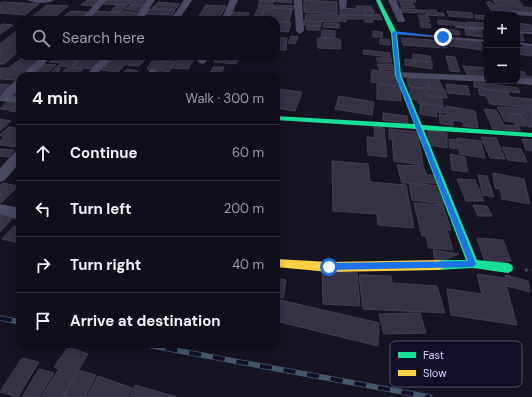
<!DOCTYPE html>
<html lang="en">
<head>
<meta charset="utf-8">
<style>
  :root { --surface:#100f19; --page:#1e1d26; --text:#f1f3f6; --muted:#9c9ca2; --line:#302f38 }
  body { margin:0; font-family:"DM Sans",sans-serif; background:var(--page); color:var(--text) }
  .controls { position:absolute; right:12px; top:12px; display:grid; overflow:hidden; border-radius:8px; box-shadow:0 2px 10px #0003 }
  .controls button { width:36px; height:36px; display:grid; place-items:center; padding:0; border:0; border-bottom:1px solid var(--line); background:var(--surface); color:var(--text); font:20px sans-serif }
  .stop { position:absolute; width:12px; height:12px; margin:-9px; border:3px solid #1a73e8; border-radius:50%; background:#fff }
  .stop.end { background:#1a73e8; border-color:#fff; box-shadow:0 1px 4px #0008 }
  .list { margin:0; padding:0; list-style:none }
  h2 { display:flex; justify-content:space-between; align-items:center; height:52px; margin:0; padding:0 16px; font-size:17px }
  h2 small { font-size:13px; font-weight:400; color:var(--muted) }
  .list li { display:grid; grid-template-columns:26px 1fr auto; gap:12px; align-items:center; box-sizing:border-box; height:56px; padding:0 16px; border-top:1px solid var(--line) }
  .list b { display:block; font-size:15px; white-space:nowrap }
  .list em { font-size:13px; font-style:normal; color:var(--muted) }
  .icon { flex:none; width:22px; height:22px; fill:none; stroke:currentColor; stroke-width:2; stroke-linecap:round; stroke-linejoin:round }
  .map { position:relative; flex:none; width:532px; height:397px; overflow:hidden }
  .search { position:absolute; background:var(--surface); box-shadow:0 2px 10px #0003; left:16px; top:16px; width:264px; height:44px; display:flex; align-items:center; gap:10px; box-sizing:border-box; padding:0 14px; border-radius:12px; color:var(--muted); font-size:15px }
  .panel { position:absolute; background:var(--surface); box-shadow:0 2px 10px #0003; left:16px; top:72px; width:264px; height:276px; border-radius:12px }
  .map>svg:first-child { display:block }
  .building { fill:#343243; stroke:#433f54 }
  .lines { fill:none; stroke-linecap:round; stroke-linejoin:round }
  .path { stroke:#44505f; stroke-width:3; stroke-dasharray:2.5 4; stroke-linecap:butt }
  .lane { fill:#4a4962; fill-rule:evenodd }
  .street { fill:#4a4962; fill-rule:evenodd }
  .fast { fill:#16e098; fill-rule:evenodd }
  .slow { fill:#ffcf43; fill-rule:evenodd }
  .rail-casing { stroke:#43596b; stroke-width:5.5 }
  .rail { stroke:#130f26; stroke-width:4; stroke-dasharray:12; stroke-linecap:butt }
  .route { fill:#1a73e8 }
  .key { fill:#130f26; stroke:#4e4a67; stroke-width:1 }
  .key-label { font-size:11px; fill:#d9d4ff }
</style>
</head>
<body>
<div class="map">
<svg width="532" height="397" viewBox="0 0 532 397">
  <rect width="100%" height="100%" fill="#161421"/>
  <g class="building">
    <path d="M 87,0 L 100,0 L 94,6 L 81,5 Z"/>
    <path d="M 106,0 L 132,0 L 127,5 L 103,4 Z"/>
    <path d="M 134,0 L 151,0 L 144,6 L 129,4 Z"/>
    <path d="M 258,0 L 292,0 L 291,3 Z"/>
    <path d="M 304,0 L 337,2 L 337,14 L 304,12 Z"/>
    <path d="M 395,0 L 415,0 L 416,2 L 412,2 L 415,8 L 402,8 L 399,0 Z"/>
    <path d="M 493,0 L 518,0 L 524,7 L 532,8 L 532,13 L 491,10 L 486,2 L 491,2 L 494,5 L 497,6 Z"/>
    <path d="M 260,1 L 273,2 L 272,5 L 295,6 L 294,9 L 258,6 Z"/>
    <path d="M 2,2 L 39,4 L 25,15 L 0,13 L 0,4 Z"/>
    <path d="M 158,2 L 180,4 L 174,10 L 152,8 Z"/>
    <path d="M 47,5 L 68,6 L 52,20 L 28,20 Z"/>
    <path d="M 117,5 L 127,5 L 120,12 L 110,12 Z"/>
    <path d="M 131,5 L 146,6 L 140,11 L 125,9 Z"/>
    <path d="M 206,5 L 226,6 L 218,20 L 205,20 L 206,17 L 199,16 Z"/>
    <path d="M 356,6 L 371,6 L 372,10 L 364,9 L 365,16 L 340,14 L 340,8 L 357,9 Z"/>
    <path d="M 259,7 L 265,7 L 261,16 L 254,16 Z"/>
    <path d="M 265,8 L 292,9 L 289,22 L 279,22 L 276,27 L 276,20 L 256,20 L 258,16 L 262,17 Z"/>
    <path d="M 150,9 L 161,10 L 175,10 L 172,15 L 146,14 Z"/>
    <path d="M 365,9 L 374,10 L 374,16 L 365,15 Z"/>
    <path d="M 400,9 L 423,10 L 424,13 L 401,12 Z"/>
    <path d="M 424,10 L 436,10 L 437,13 L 443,13 L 445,16 L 427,15 Z"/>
    <path d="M 71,11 L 88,12 L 78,20 L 60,20 L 69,17 L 64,16 Z"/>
    <path d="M 97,11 L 121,13 L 123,11 L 140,13 L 133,20 L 86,20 Z"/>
    <path d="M 447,11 L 472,13 L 473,18 L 449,16 Z"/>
    <path d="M 231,12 L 249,13 L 246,20 L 250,20 L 228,20 Z"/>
    <path d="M 306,14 L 339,15 L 339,22 L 305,21 Z"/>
    <path d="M 375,14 L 380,15 L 382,20 L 373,19 L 373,22 L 365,22 L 364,19 L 346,19 L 346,22 L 340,21 L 339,15 L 375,16 Z"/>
    <path d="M 418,15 L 427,15 L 430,22 L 421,22 Z"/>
    <path d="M 475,15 L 487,16 L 487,19 L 476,19 Z"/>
    <path d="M 438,20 L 466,23 L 467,26 L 438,24 Z"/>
    <path d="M 304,21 L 321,22 L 321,26 L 303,25 Z"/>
    <path d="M 280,22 L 291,23 L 288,32 L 280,31 L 282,27 L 278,27 Z"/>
    <path d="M 467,22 L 487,23 L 487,28 L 468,26 Z"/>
    <path d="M 324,23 L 339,24 L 339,28 L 323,27 Z"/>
    <path d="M 420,23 L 430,24 L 431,28 L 421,27 Z"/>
    <path d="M 517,23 L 531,25 L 532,31 L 517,30 Z"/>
    <path d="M 3,24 L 13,25 L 0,34 L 0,26 Z"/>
    <path d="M 306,26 L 320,26 L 320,30 L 307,30 Z"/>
    <path d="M 20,28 L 20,50 L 4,64 L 0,64 L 0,44 Z"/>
    <path d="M 448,29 L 459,31 L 460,35 L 449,34 Z"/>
    <path d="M 465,29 L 481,30 L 483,37 L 466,35 Z"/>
    <path d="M 322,30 L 335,31 L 335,38 L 321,38 Z"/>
    <path d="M 373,31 L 382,32 L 383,37 L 373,37 Z"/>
    <path d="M 517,33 L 522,33 L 524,41 L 517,40 Z"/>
    <path d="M 291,36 L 298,37 L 295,44 L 288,43 Z"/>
    <path d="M 276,38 L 287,38 L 286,50 L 276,50 Z"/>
    <path d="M 317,38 L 340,39 L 341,49 L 318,48 Z"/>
    <path d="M 401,38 L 444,41 L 446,48 L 403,45 Z"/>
    <path d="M 445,38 L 481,42 L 482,50 L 445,45 Z"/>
    <path d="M 380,39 L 389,39 L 390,45 L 380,44 Z"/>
    <path d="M 523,44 L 532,45 L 532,56 L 517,54 L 517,47 L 524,47 Z"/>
    <path d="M 364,50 L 390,53 L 390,57 L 363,54 Z"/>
    <path d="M 413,54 L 430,56 L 431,62 L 413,60 Z"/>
    <path d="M 24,56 L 42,58 L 15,80 L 0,79 L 0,68 L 9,68 Z"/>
    <path d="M 56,56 L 105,56 L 93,69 L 72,67 L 80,59 L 55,57 Z"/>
    <path d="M 160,56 L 176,56 L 174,60 L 159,60 Z"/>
    <path d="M 179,56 L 196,56 L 188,69 L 171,68 Z"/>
    <path d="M 446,56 L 455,57 L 460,72 L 450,71 Z"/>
    <path d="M 114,57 L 130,60 L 118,72 L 101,70 Z"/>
    <path d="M 134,57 L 146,59 L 139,66 L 127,65 Z"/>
    <path d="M 216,57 L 238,60 L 236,64 L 214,62 Z"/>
    <path d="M 55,58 L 78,60 L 71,67 L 60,66 L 58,68 L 61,69 L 54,76 L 48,75 L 61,63 L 49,62 Z"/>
    <path d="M 376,58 L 391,58 L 392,62 L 378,62 Z"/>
    <path d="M 405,59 L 432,62 L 432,69 L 405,65 Z"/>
    <path d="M 152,61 L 174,62 L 169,72 L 147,69 Z"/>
    <path d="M 44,64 L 56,65 L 43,76 L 29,76 Z"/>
    <path d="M 377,64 L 392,64 L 394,70 L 379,69 Z"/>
    <path d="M 463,66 L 487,68 L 487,77 L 468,76 Z"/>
    <path d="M 213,67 L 224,67 L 222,72 L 211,72 Z"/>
    <path d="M 67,68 L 83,69 L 79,73 L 84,74 L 81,76 L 58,76 Z"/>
    <path d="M 127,69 L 138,71 L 137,72 L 147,73 L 145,76 L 120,76 Z"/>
    <path d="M 372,70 L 397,72 L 397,86 L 371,82 Z"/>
    <path d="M 517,71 L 524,72 L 526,76 L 532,77 L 532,80 L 517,78 Z"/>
    <path d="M 156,72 L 181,74 L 180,76 L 154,76 Z"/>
    <path d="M 102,73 L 119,75 L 99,76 Z"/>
    <path d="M 407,78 L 427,79 L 430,88 L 409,87 Z"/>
    <path d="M 427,78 L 438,78 L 443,89 L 431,89 Z"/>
    <path d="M 474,82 L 518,88 L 520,93 L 474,87 Z"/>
    <path d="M 0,84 L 12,85 L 0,95 Z"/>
    <path d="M 377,84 L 400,86 L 401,101 L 377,99 Z"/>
    <path d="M 446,84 L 467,86 L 470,95 L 448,93 Z"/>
    <path d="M 20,87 L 20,98 L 9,96 Z"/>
    <path d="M 410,87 L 425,89 L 426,96 L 442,98 L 443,106 L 418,103 L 418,100 L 410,99 Z"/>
    <path d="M 426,88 L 445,90 L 447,98 L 427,95 Z"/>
    <path d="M 276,89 L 302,92 L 295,111 L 276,108 Z"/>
    <path d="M 478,89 L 508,92 L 510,97 L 532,99 L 532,108 L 490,104 L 486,96 L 480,95 Z"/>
    <path d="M 339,96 L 374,102 L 372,115 L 335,109 Z"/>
    <path d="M 7,101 L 19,103 L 10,110 L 0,109 Z"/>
    <path d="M 20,103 L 20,112 L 10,111 Z"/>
    <path d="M 420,104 L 444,107 L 445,113 L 436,112 L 437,117 L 420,114 Z"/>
    <path d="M 446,106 L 475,111 L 478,128 L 463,126 L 463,122 L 453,120 L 453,126 L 440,123 L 439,114 L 446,116 Z"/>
    <path d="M 497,107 L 532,109 L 532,127 L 528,127 L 520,114 L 508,113 L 513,122 L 505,121 Z"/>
    <path d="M 484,109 L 496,110 L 504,125 L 518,126 L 521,131 L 493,129 Z"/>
    <path d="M 383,113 L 407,116 L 408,123 L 383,120 Z"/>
    <path d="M 510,114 L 520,115 L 526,126 L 516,126 Z"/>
    <path d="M 0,119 L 11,121 L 0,131 Z"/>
    <path d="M 9,127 L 20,129 L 18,147 L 0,145 L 0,141 L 4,137 L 0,135 Z"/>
    <path d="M 374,127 L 384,128 L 387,157 L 368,155 L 367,137 L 375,138 Z"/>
    <path d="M 389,129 L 418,132 L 423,165 L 394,161 L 392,139 L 389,139 Z"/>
    <path d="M 428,130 L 447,133 L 447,148 L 428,145 Z"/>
    <path d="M 481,137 L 496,138 L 505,159 L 490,158 Z"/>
    <path d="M 457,138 L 481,141 L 485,158 L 460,154 Z"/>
    <path d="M 449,139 L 457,140 L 458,149 L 450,148 Z"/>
    <path d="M 522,139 L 532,140 L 532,151 L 526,150 Z"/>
    <path d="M 502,147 L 521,149 L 527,162 L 508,160 Z"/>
    <path d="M 0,149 L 14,150 L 9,157 L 0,156 Z"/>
    <path d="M 450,154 L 465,157 L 468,172 L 452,170 Z"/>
    <path d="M 332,161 L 368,164 L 370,182 L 406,185 L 414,228 L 378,225 L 377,214 L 333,211 Z"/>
    <path d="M 397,165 L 423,166 L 427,175 L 435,175 L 438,183 L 402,183 Z"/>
    <path d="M 493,173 L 524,179 L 530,204 L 502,199 L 500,189 L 495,188 Z"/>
    <path d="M 478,175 L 487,176 L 494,197 L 483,195 Z"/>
    <path d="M 457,179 L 475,180 L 484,201 L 466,201 Z"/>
    <path d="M 3,183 L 18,186 L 1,203 L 0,186 Z"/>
    <path d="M 409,183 L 440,186 L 444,204 L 412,200 Z"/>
    <path d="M 414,203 L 443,205 L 451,230 L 447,230 L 453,250 L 429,248 L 426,236 L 422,236 Z"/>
    <path d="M 473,205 L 487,206 L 492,216 L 478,216 Z"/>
    <path d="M 0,212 L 15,215 L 0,232 Z"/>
    <path d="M 14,226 L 20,227 L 20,243 L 2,239 Z"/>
    <path d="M 477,238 L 503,240 L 511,261 L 485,262 Z"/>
    <path d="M 433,250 L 459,254 L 435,263 Z"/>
    <path d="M 322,271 L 357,273 L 360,306 L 323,304 Z"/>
    <path d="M 477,274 L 504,278 L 517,325 L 451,315 L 447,289 L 482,294 Z"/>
    <path d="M 359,275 L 391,276 L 392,283 L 437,286 L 445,313 L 363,309 Z"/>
    <path d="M 505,275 L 528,281 L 530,292 L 507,286 Z"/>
    <path d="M 276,278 L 286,280 L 283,298 L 276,296 Z"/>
    <path d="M 276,299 L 379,323 L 378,346 L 276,321 Z"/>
    <path d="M 420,313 L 426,333 L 384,334 L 379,314 Z"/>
    <path d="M 68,347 L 88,354 L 62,397 L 41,397 L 59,369 L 54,367 Z"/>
    <path d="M 22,358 L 39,362 L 18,397 L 0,392 Z"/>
    <path d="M 39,369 L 54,373 L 39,397 L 22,397 Z"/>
    <path d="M 78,370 L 96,375 L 85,397 L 63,397 Z"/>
    <path d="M 98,376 L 132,388 L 128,397 L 87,397 Z"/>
    <path d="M 135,385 L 177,397 L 130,397 Z"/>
  </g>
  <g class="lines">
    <path class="path" d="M 525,270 L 532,270"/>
    <g class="lane">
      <path d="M 456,26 L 487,28 L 487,30 L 457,28 L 455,27 Z"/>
      <path d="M 517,31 L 532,32 L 532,34 L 517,33 Z"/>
      <path d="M 393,32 L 487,40 L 487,42 L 394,34 L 392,33 Z"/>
      <path d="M 517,42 L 532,44 L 532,46 L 517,44 Z"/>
    </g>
    <g class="street">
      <path d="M 27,0 L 54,0 C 48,4 33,4 27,0 Z"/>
      <path d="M 99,0 L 107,0 L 88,20 L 80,20 Z"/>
      <path d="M 147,0 L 155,0 L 142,20 L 134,20 Z"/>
      <path d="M 184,0 L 192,0 L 180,18 L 174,18 L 173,16 Z"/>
      <path d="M 230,0 L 238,0 L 229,20 L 221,20 Z"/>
      <path d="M 294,0 L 302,0 L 304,31 L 300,34 L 296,31 Z"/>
      <path d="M 339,0 L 347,0 L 346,9 L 340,9 Z"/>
      <path d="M 388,0 L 396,0 L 405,20 L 404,22 L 398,22 Z"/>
      <path d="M 511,11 L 532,12 L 532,16 L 513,15 L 510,13 Z"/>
      <path d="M 42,56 L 52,56 L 32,76 L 21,76 Z"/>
      <path d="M 104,56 L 114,56 L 95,76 L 85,76 Z"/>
      <path d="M 200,56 L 210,56 L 205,63 L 202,64 L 197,61 Z"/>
      <path d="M 153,69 L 158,72 L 155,76 L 145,76 L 150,70 Z"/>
      <path d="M 398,72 L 487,76 L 487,81 L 491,81 L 487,82 L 395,77 L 393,75 Z"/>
      <path d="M 517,78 L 532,79 L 532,85 L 512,83 L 511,81 L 517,81 Z"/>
      <path d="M 20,79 L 20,88 L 12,96 L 20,97 L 20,103 L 0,101 L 0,96 L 16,80 Z"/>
      <path d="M 20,150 L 20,162 L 5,180 L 0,182 L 0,168 L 16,151 Z"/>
      <path d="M 0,204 L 20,208 L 20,220 L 0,214 Z"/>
    </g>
    <path class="fast" d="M 376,0 L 380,0 L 397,33 L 401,75 L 422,125 L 532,133 L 532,137 L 424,130 L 477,260 L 508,263 L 512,265 L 513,268 L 512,271 L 508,273 L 473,268 L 439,270 L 435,268 L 434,265 L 435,262 L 439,260 L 466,260 L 416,129 L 276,120 L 276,116 L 414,124 L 395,75 L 391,33 Z"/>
    <path class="slow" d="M 276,259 L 329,262 L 439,260 L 443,262 L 444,265 L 443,268 L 439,270 L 329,272 L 276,267 Z"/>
    <g class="rail-casing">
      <g id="rail">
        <path d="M 0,318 L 20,322"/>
        <path d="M 142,344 L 430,397"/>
      </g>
    </g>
    <use href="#rail" class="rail"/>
  </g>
  <path class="route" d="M 394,31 L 445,37 L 396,34 L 400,76 L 476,264 L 473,267 L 329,270 L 325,267 L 329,263 L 468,261 L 396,76 L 392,33 Z"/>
  <rect x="390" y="341" width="132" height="46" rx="6" class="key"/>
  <rect x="398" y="352" width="18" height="6" fill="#16e098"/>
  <rect x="398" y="370" width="18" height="6" fill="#ffcf43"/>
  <g class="key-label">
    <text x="423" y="359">Fast</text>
    <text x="423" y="377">Slow</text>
  </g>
</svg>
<div class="controls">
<button>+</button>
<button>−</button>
</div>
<div class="stop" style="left:329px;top:267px"></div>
<div class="stop end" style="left:443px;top:37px"></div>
<div class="search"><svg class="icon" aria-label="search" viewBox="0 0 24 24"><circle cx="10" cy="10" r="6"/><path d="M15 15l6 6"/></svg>Search here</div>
<section class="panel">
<h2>4 min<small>Walk · 300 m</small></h2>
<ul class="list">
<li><svg class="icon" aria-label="ahead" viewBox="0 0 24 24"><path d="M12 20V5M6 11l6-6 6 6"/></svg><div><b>Continue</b></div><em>60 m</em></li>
<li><svg class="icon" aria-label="left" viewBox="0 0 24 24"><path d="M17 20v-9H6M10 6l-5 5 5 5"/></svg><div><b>Turn left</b></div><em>200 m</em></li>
<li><svg class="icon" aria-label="right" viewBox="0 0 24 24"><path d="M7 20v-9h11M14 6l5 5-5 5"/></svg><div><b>Turn right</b></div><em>40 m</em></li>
<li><svg class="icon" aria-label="arrive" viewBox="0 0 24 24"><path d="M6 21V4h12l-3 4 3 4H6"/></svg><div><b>Arrive at destination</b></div></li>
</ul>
</section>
</div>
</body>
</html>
